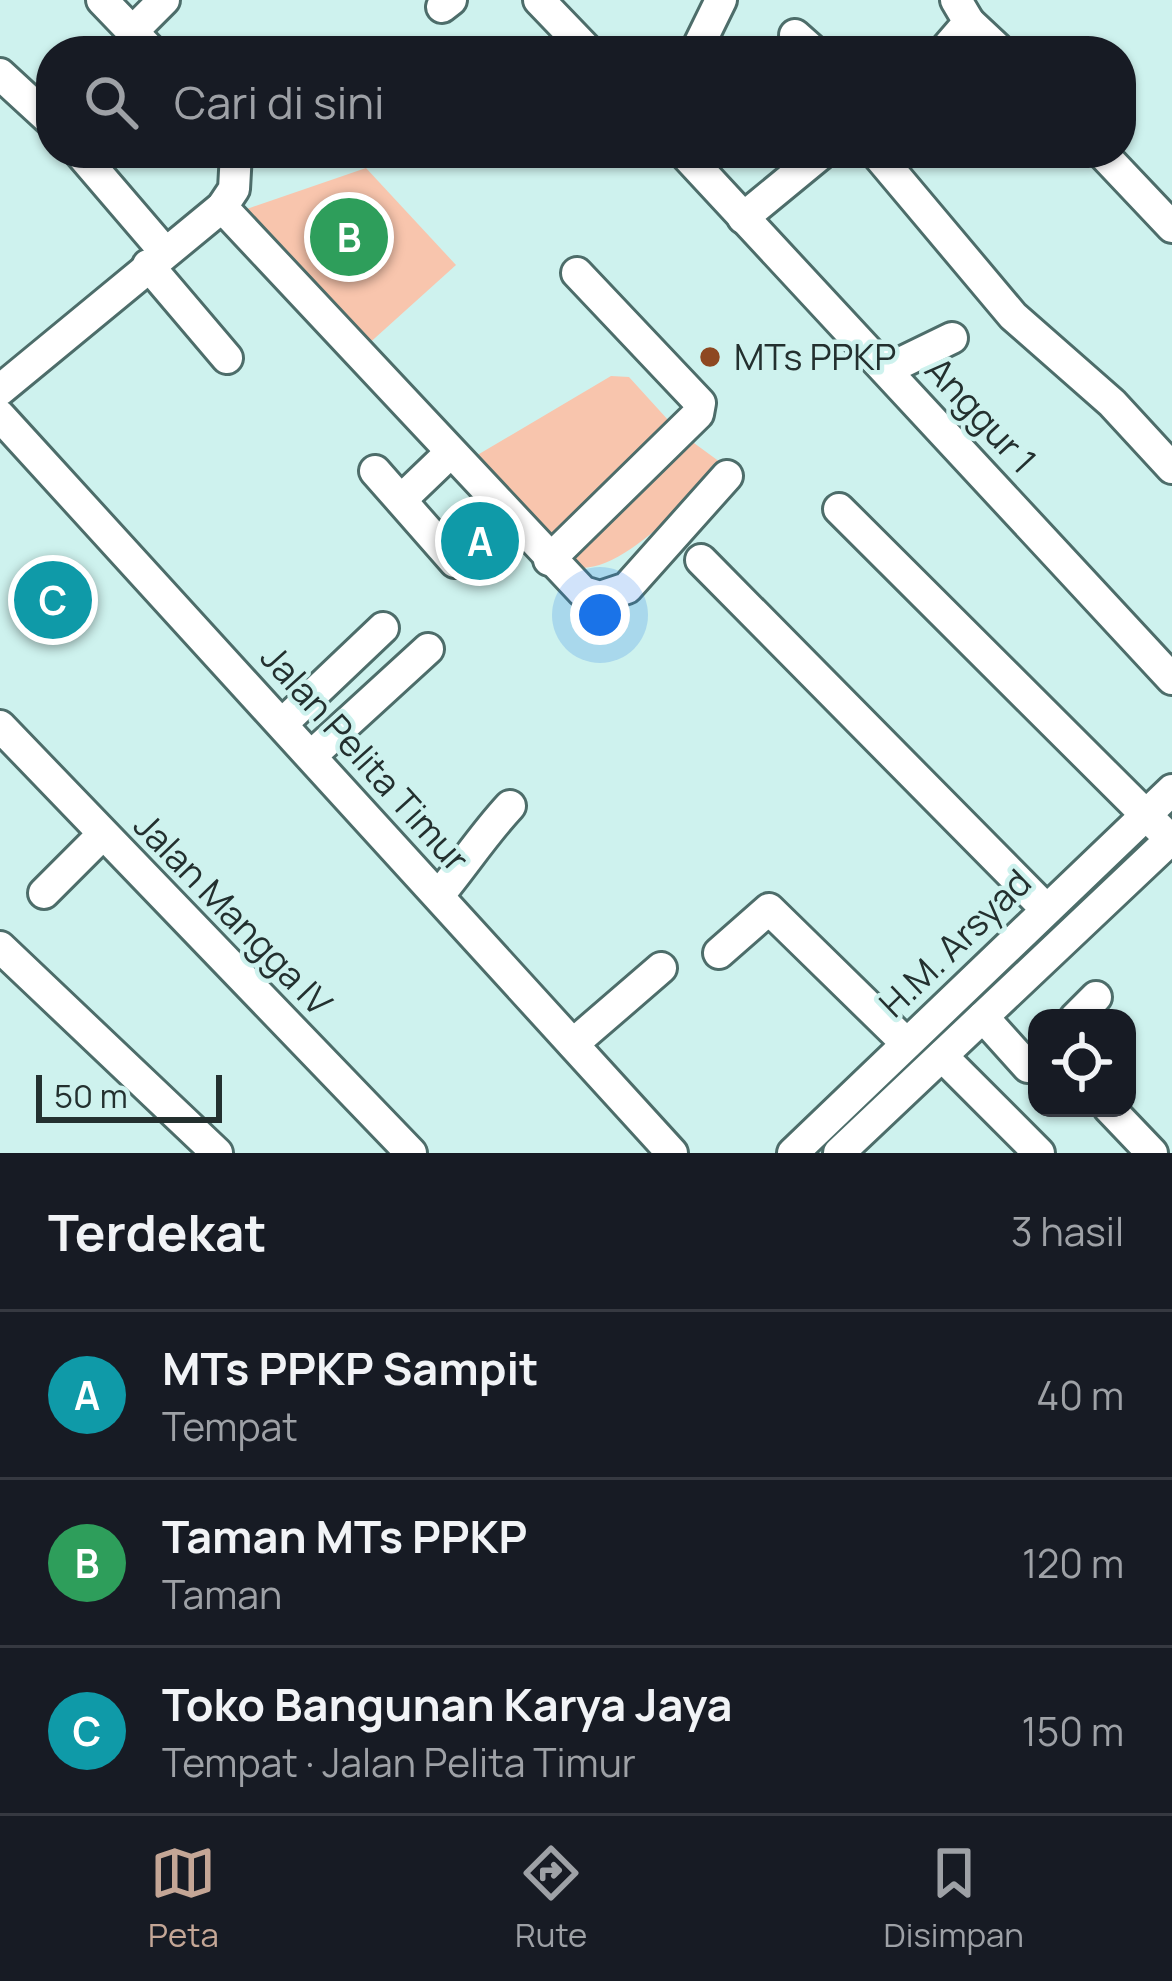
<!DOCTYPE html>
<html lang="id">
<head>
<meta charset="utf-8">
<style>
  :root { --surface:#171b24; --page:#20242c; --text:#f1f3f6; --muted:#9ea1a6; --line:#363941; --accent:#c4a696 }
  body { margin:0; font-family:Manrope,sans-serif; background:var(--page); color:var(--text) }
  .controls { position:absolute; right:36px; bottom:36px; display:grid; overflow:hidden; border-radius:24px; box-shadow:0 3px 9px #0004 }
  .controls button { width:108px; height:108px; display:grid; place-items:center; padding:0; border:0; border-bottom:3px solid var(--line); background:var(--surface); color:var(--text); font:60px sans-serif }
  .scale { position:absolute; left:36px; bottom:30px; width:186px; box-sizing:border-box; padding-left:12px; border:6px solid #23302f; border-top:0; font-size:33px; line-height:42px; white-space:nowrap; color:#23302f; -webkit-text-stroke:9px #cef2ee; paint-order:stroke }
  .you { position:absolute; left:600px; top:615px; width:42px; height:42px; margin:-30px; border:9px solid #fff; border-radius:50%; background:#1a73e8; box-shadow:0 0 0 18px #1a73e833 }
  .badge { display:grid; place-items:center; width:78px; height:78px; border-radius:50%; background:var(--accent); color:#fff; font-size:39px; font-weight:700 }
  .pin { position:absolute; translate:-50% -50%; border:6px solid #fff; box-shadow:0 3px 12px #0006 }
  .list { margin:0; padding:0; list-style:none }
  h2 { display:flex; justify-content:space-between; align-items:center; height:156px; margin:0; padding:0 48px; font-size:51px }
  h2 small { font-size:39px; font-weight:400; color:var(--muted) }
  .list li { display:grid; grid-template-columns:78px 1fr auto; gap:36px; align-items:center; box-sizing:border-box; height:168px; padding:0 48px; border-top:3px solid var(--line) }
  .list b { display:block; font-size:45px; white-space:nowrap }
  .list p { margin:0; font-size:39px; white-space:nowrap; color:var(--muted) }
  .list em { font-size:39px; font-style:normal; color:var(--muted) }
  .icon { flex:none; width:66px; height:66px; fill:none; stroke:currentColor; stroke-width:2; stroke-linecap:round; stroke-linejoin:round }
  .map { position:relative; flex:none; width:1172px; height:1153px; overflow:hidden }
  .search { position:absolute; background:var(--surface); box-shadow:0 3px 9px #0004; left:36px; right:36px; top:36px; height:132px; display:flex; align-items:center; gap:30px; box-sizing:border-box; padding:0 42px; border-radius:48px; color:var(--muted); font-size:45px }
  .sheet { height:660px; background:var(--surface) }
  nav { display:flex; justify-content:space-around; align-items:center; box-sizing:border-box; height:168px; border-top:3px solid var(--line); background:var(--surface); font-size:33px; color:var(--muted) }
  nav a { display:grid; justify-items:center; gap:6px }
  nav .on { color:var(--accent) }
  .map>svg:first-child { display:block }
  .green { fill:#f8c5ad }
  .lines { fill:none; stroke-linecap:round; stroke-linejoin:round }
  .minor-casing { stroke:#4d6d6a; stroke-width:36 }
  .minor { stroke:#fff; stroke-width:30 }
  .poi-dot { fill:#8e4821; stroke:#cef2ee; stroke-width:4.5 }
  .labels { text-anchor:middle; stroke-width:9; stroke-linejoin:round; paint-order:stroke }
  .poi-label { font-size:36px; fill:#23302f; stroke:#cef2ee; text-anchor:start }
  .street-label { font-size:36px; fill:#23302f; stroke:#cef2ee }
</style>
</head>
<body>
<div class="map">
<svg width="1172" height="1153" viewBox="0 0 1172 1153">
  <rect width="100%" height="100%" fill="#cef2ee"/>
  <g class="green">
    <path d="M 366,168 L 456,265 L 365,347 L 244,210 Z"/>
    <path d="M 611,376 L 629,377 L 679,432 L 724,465 C 691,495 612,588 565,564 C 545,554 492,478 474,457 Z"/>
  </g>
  <g class="lines">
    <g class="minor-casing">
      <g id="minor">
        <path d="M 102,0 L 151,51"/>
        <path d="M 539,0 L 588,51"/>
        <path d="M 442,7 L 451,0"/>
        <path d="M 969,22 L 1000,51"/>
        <path d="M 133,31 L 164,0"/>
        <path d="M 795,35 L 813,51"/>
        <path d="M 696,51 L 721,0"/>
        <path d="M 944,51 L 969,22 L 956,0"/>
        <path d="M 0,74 L 51,121"/>
        <path d="M 80,153 L 164,251"/>
        <path d="M 684,153 L 1172,679"/>
        <path d="M 876,153 L 1013,316 L 1112,403 L 1172,468"/>
        <path d="M 1102,153 L 1172,227"/>
        <path d="M 222,207 L 583,592 L 600,597 L 627,588 L 727,476"/>
        <path d="M 743,218 L 822,153"/>
        <path d="M 148,265 L 227,358"/>
        <path d="M 886,370 L 952,338"/>
        <path d="M 0,390 L 222,207 L 234,189 L 236,153"/>
        <path d="M 0,416 L 672,1153"/>
        <path d="M 375,471 L 455,562"/>
        <path d="M 401,500 L 450,453"/>
        <path d="M 839,509 L 1172,841"/>
        <path d="M 549,560 L 698,414 L 700,403 L 577,273"/>
        <path d="M 701,560 L 1046,909"/>
        <path d="M 282,724 L 383,628"/>
        <path d="M 0,726 L 411,1153"/>
        <path d="M 311,756 L 428,649"/>
        <path d="M 44,893 L 103,834"/>
        <path d="M 439,895 C 464,865 483,835 510,806"/>
        <path d="M 0,947 L 217,1153"/>
        <path d="M 719,953 L 769,909 L 906,1043"/>
        <path d="M 983,1017 L 1028,1067"/>
        <path d="M 1075,1018 L 1096,997"/>
        <path d="M 573,1044 L 661,968"/>
        <path d="M 942,1056 L 1039,1153"/>
        <path d="M 1109,1108 L 1152,1153"/>
        <path d="M 793,1153 L 1172,790"/>
        <path d="M 839,1153 L 1172,838"/>
      </g>
    </g>
    <use href="#minor" class="minor"/>
  </g>
  <circle class="poi-dot" cx="710" cy="357" r="12"/>
  <g class="labels">
    <g class="poi-label">
      <text x="734" y="370">MTs PPKP</text>
    </g>
    <g class="street-label">
      <text transform="translate(981 415) rotate(47)" y="13">Anggur 1</text>
      <text transform="translate(365 758) rotate(48)" y="13">Jalan Pelita Timur</text>
      <text transform="translate(233 914) rotate(46)" y="13">Jalan Mangga IV</text>
      <text transform="translate(955 943) rotate(-44)" y="13">H.M. Arsyad</text>
    </g>
  </g>
</svg>
<div class="controls">
<button><svg class="icon" aria-label="locate" viewBox="0 0 24 24"><circle cx="12" cy="12" r="6"/><path d="M12 2v4M12 18v4M2 12h4M18 12h4"/></svg></button>
</div>
<div class="scale">50 m</div>
<div class="you"></div>
<div class="pin badge" style="left:480px;top:541px;background:#0f9aa8">A</div>
<div class="pin badge" style="left:349px;top:237px;background:#2e9e5b">B</div>
<div class="pin badge" style="left:53px;top:600px;background:#0f9aa8">C</div>
<div class="search"><svg class="icon" aria-label="search" viewBox="0 0 24 24"><circle cx="10" cy="10" r="6"/><path d="M15 15l6 6"/></svg>Cari di sini</div>
</div>
<section class="sheet">
<h2>Terdekat<small>3 hasil</small></h2>
<ul class="list">
<li><span class="badge" style="background:#0f9aa8">A</span><div><b>MTs PPKP Sampit</b><p>Tempat</p></div><em>40 m</em></li>
<li><span class="badge" style="background:#2e9e5b">B</span><div><b>Taman MTs PPKP</b><p>Taman</p></div><em>120 m</em></li>
<li><span class="badge" style="background:#0f9aa8">C</span><div><b>Toko Bangunan Karya Jaya</b><p>Tempat · Jalan Pelita Timur</p></div><em>150 m</em></li>
</ul>
</section>
<nav>
<a class="on"><svg class="icon" aria-label="map" viewBox="0 0 24 24"><path d="M3 6l6-2 6 2 6-2v14l-6 2-6-2-6 2zM9 4v14M15 6v14"/></svg>Peta</a>
<a><svg class="icon" aria-label="directions" viewBox="0 0 24 24"><path d="M12 3l9 9-9 9-9-9zM9 14v-3h6M13 9l2 2-2 2"/></svg>Rute</a>
<a><svg class="icon" aria-label="saved" viewBox="0 0 24 24"><path d="M7 4h10v16l-5-4-5 4z"/></svg>Disimpan</a>
</nav>
</body>
</html>
